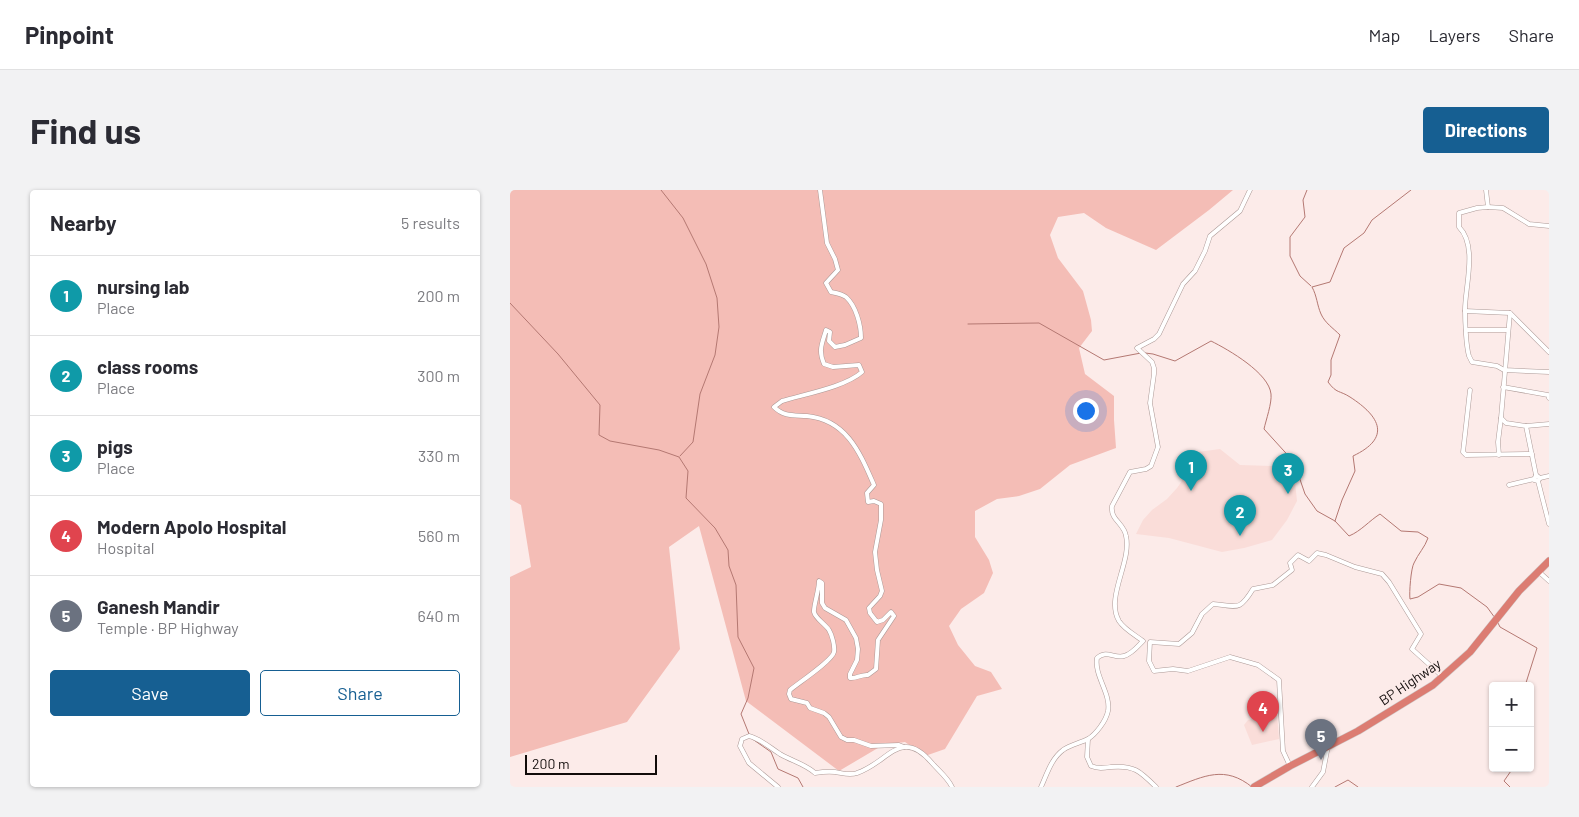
<!DOCTYPE html>
<html lang="en">
<head>
<meta charset="utf-8">
<style>
  :root { --surface:#fff; --page:#f2f2f3; --text:#2b2b33; --muted:#7c7c81; --line:#e1e1e2; --accent:#165f92 }
  body { margin:0; font-family:Barlow,sans-serif; background:var(--page); color:var(--text) }
  .controls { position:absolute; right:15px; bottom:15px; display:grid; overflow:hidden; border-radius:5px; box-shadow:0 1px 4px #0004 }
  .controls button { width:45px; height:45px; display:grid; place-items:center; padding:0; border:0; border-bottom:1px solid var(--line); background:var(--surface); color:var(--text); font:25px sans-serif }
  .scale { position:absolute; left:15px; bottom:12px; width:132px; box-sizing:border-box; padding-left:5px; border:2px solid #110b0a; border-top:0; font-size:14px; line-height:18px; white-space:nowrap; color:#110b0a; -webkit-text-stroke:4px #fcebe9; paint-order:stroke }
  .you { position:absolute; left:575px; top:220px; width:18px; height:18px; margin:-12px; border:4px solid #fff; border-radius:50%; background:#1a73e8; box-shadow:0 0 0 8px #1a73e833 }
  .badge { display:grid; place-items:center; width:32px; height:32px; border-radius:50%; background:var(--accent); color:#fff; font-size:16px; font-weight:700 }
  .pin { position:absolute; translate:-50% -41px; filter:drop-shadow(0 1px 2px #0008) }
  .pin::after { content:''; position:absolute; top:26px; width:18px; height:15px; background:inherit; clip-path:polygon(0 0,100% 0,50% 100%) }
  .list { margin:0; padding:0; list-style:none }
  h2 { display:flex; justify-content:space-between; align-items:center; height:65px; margin:0; padding:0 20px; font-size:21px }
  h2 small { font-size:16px; font-weight:400; color:var(--muted) }
  .list li { display:grid; grid-template-columns:32px 1fr auto; gap:15px; align-items:center; box-sizing:border-box; height:80px; padding:0 20px; border-top:1px solid var(--line) }
  .list b { display:block; font-size:19px; white-space:nowrap }
  .list p { margin:0; font-size:16px; white-space:nowrap; color:var(--muted) }
  .list em { font-size:16px; font-style:normal; color:var(--muted) }
  .actions { display:flex; gap:10px; padding:15px 20px }
  .actions a { flex:1; padding:11px 0; border:1px solid var(--accent); border-radius:5px; text-align:center; font-size:18px; color:var(--accent) }
  .actions .main { background:var(--accent); color:#fff }
  .map { position:relative; flex:none; width:1039px; height:597px; overflow:hidden; border-radius:5px }
  header { display:flex; align-items:center; gap:30px; box-sizing:border-box; height:70px; padding:0 25px; background:var(--surface); border-bottom:1px solid var(--line) }
  header strong { font-size:24px }
  nav { display:flex; gap:28px; margin-inline-start:auto; font-size:18px }
  .intro { display:flex; align-items:center; justify-content:space-between; box-sizing:border-box; height:120px; padding:0 30px }
  h1 { margin:0; font-size:35px }
  .button { padding:12px 22px; border-radius:5px; background:var(--accent); color:#fff; font-size:18px; font-weight:700 }
  main { display:flex; gap:30px; padding:0 30px }
  aside { flex:1; background:var(--surface); border-radius:5px; box-shadow:0 1px 4px #0004 }
  .map>svg:first-child { display:block }
  .built { fill:#faddd9 }
  .green { fill:#f4bdb6 }
  .lines { fill:none; stroke-linecap:round; stroke-linejoin:round }
  .stream { stroke:#b47872; stroke-width:1 }
  .street-casing { stroke:#ac9996; stroke-width:5 }
  .highway-casing { stroke:#cfcece; stroke-width:8 }
  .street { stroke:#fff; stroke-width:4 }
  .highway { stroke:#dc7c72; stroke-width:7 }
  .labels { text-anchor:middle; stroke-width:4; stroke-linejoin:round; paint-order:stroke }
  .street-label { font-size:14px; fill:#110b0a; stroke:#fcebe9 }
</style>
</head>
<body>
<header>
<strong>Pinpoint</strong>
<nav><a>Map</a><a>Layers</a><a>Share</a></nav>
</header>
<div class="intro"><h1>Find us</h1><a class="button">Directions</a></div>
<main>
<aside>
<h2>Nearby<small>5 results</small></h2>
<ul class="list">
<li><span class="badge" style="background:#0f9aa8">1</span><div><b>nursing lab</b><p>Place</p></div><em>200 m</em></li>
<li><span class="badge" style="background:#0f9aa8">2</span><div><b>class rooms</b><p>Place</p></div><em>300 m</em></li>
<li><span class="badge" style="background:#0f9aa8">3</span><div><b>pigs</b><p>Place</p></div><em>330 m</em></li>
<li><span class="badge" style="background:#e0444e">4</span><div><b>Modern Apolo Hospital</b><p>Hospital</p></div><em>560 m</em></li>
<li><span class="badge" style="background:#6b7280">5</span><div><b>Ganesh Mandir</b><p>Temple · BP Highway</p></div><em>640 m</em></li>
</ul>
<div class="actions"><a class="main">Save</a><a>Share</a></div>
</aside>
<div class="map">
<svg width="1039" height="597" viewBox="0 0 1039 597">
  <rect width="100%" height="100%" fill="#fcebe9"/>
  <g class="built">
    <path d="M 710,259 L 730,275 L 763,276 L 772,278 L 785,292 L 787,311 L 777,330 L 762,350 L 734,358 L 712,362 L 659,348 L 626,344 L 633,330 L 642,320 L 657,309 L 667,298 L 676,285 L 681,271 L 688,262 Z"/>
    <path d="M 767,524 L 769,549 L 742,555 L 734,535 L 738,530 Z"/>
  </g>
  <path class="green" d="M 0,0 L 723,0 L 699,20 L 646,60 L 596,38 L 574,23 L 548,27 L 540,45 L 548,68 L 573,101 L 581,130 L 582,141 L 569,158 L 575,184 L 604,206 L 604,230 L 606,258 L 560,275 L 530,299 L 509,306 L 487,309 L 465,321 L 465,347 L 479,370 L 483,383 L 474,403 L 451,419 L 439,436 L 448,455 L 465,476 L 481,482 L 492,499 L 467,506 L 435,559 L 415,566 L 395,552 L 373,555 L 329,581 L 236,511 L 189,336 L 159,357 L 170,459 L 117,532 L 0,567 L 0,387 L 21,377 L 11,315 L 0,309 Z"/>
  <g class="lines">
    <g class="stream">
      <path d="M 151,0 L 173,28 L 196,74 L 207,108 L 209,137 L 205,165 L 190,204 L 183,252 L 170,266"/>
      <path d="M 797,0 L 793,10 L 795,27 L 780,47 L 780,66 L 790,86 L 801,96"/>
      <path d="M 0,113 L 48,164 L 90,215 L 89,245 L 100,251 L 149,260 L 169,267 L 178,281 L 176,308 L 205,338 L 218,360 L 219,376 L 226,395 L 228,447 L 244,478 L 238,508 L 231,524 L 239,544"/>
      <path d="M 458,134 L 529,133 L 594,170 L 631,163"/>
      <path d="M 635,163 L 643,164 L 665,171 L 701,151 C 719,160 759,183 761,204 C 762,213 756,230 754,239 L 784,272 L 795,304 L 807,321 L 825,331 L 839,346 C 851,341 859,331 870,324 L 891,341 L 908,342 L 918,348 C 915,357 908,364 904,373 C 901,378 899,403 900,409 L 908,407 L 929,394 L 951,398 L 977,417 L 985,428"/>
      <path d="M 825,331 L 832,310 L 845,281 L 843,266 C 881,248 871,227 840,207 C 829,200 827,204 818,192 L 821,185 L 821,170 L 830,145 C 823,138 815,133 811,124 C 807,115 807,106 802,97 L 820,92 L 834,58 L 854,43 L 862,30 L 901,0"/>
      <path d="M 988,433 L 990,437 L 1027,458 L 1015,496"/>
      <path d="M 241,548 L 261,562 L 268,579 L 288,588 L 293,597"/>
      <path d="M 666,597 C 694,586 715,575 742,597"/>
      <path d="M 825,597 L 838,590 L 848,597"/>
      <path d="M 1000,597 L 994,591 L 1003,578"/>
    </g>
    <g class="street-casing">
      <g id="street">
        <path d="M 310,0 L 317,53 L 325,69 L 328,80 L 316,93 L 321,102 C 326,103 332,104 336,107 C 346,116 351,135 351,148 L 335,155 L 325,157 L 319,151 L 320,142 L 316,140 C 312,154 308,160 314,174 L 323,177 L 349,175 L 352,182 C 335,197 295,204 272,211 L 264,217 C 274,227 284,225 297,226 C 337,230 350,263 364,295 L 357,303 L 358,312 L 364,311 L 371,314 L 371,330 L 365,362 L 367,380 L 372,401 L 370,406 L 359,418 L 360,423 L 367,432 L 373,430 L 381,422 L 384,426 L 368,450 L 366,479 L 358,485 C 352,484 346,489 340,488 L 340,484 L 347,470 L 348,459 L 346,448 L 336,430 L 315,418 L 312,413 L 312,393 L 309,391 C 309,400 303,418 304,422 C 305,428 315,434 319,440 C 322,445 325,456 324,462 C 323,470 287,494 280,500 L 279,504 L 281,509 L 297,513 L 300,518 L 314,523 L 319,527 L 331,547 L 337,550 L 344,550 L 361,556 L 389,555 L 394,557"/>
        <path d="M 976,0 L 978,17 L 967,18 L 949,23 L 949,37 C 968,56 955,96 955,120 C 955,131 956,156 959,166 L 962,172 L 987,176 L 994,180 L 1039,182"/>
        <path d="M 978,17 L 993,18 L 1019,34 L 1039,36"/>
        <path d="M 955,121 L 1000,123 L 1039,162"/>
        <path d="M 1000,123 L 991,228 L 996,233 L 1016,236 L 1026,285"/>
        <path d="M 956,140 L 998,140"/>
        <path d="M 993,197 L 1038,205 L 1039,208"/>
        <path d="M 960,200 L 953,262 L 956,265 L 1022,264"/>
        <path d="M 1016,236 L 1039,234"/>
        <path d="M 989,265 L 988,252 L 991,228"/>
        <path d="M 1030,288 L 1039,286"/>
        <path d="M 1028,291 L 1030,288 L 1026,285 L 1024,290 L 1028,291 L 1039,334"/>
        <path d="M 999,295 L 1024,289"/>
        <path d="M 1028,381 L 1039,391"/>
        <path d="M 578,549 L 577,567 L 581,576 C 588,579 594,578 601,577 C 624,575 630,581 646,597"/>
        <path d="M 780,576 L 773,561 L 769,490 L 748,475 L 720,467 L 678,481 L 663,479 L 644,481 L 639,471 L 640,452 L 669,454 L 682,443 L 692,424 L 703,414 C 727,416 729,422 743,399 L 763,395 L 782,380 L 780,373 L 788,365 L 799,371 L 807,363 L 816,365 L 845,377 L 872,384 L 879,392 L 911,444 L 902,459 L 932,486"/>
        <path d="M 268,597 L 239,573 L 230,556 L 232,549 L 239,546 C 251,549 259,557 270,564 C 282,571 295,574 305,583 C 311,582 318,581 325,582 C 333,583 339,586 347,583 C 378,573 391,536 422,573 C 429,581 438,588 442,597"/>
        <path d="M 531,597 C 537,584 541,569 553,560 C 560,555 570,553 578,549 C 586,544 596,531 598,521 C 601,503 584,486 587,468 C 597,459 604,469 614,466 C 622,464 628,456 633,451 C 625,445 614,439 609,431 C 595,407 622,372 616,346 C 614,333 600,330 602,316 L 620,282 L 636,279 L 641,276 L 648,257 L 640,213 L 644,184 L 644,178 L 642,172 L 627,158 L 644,149 L 649,144 L 673,94 L 685,81 L 695,61 L 700,46 L 730,21 L 740,0"/>
        <path d="M 802,597 L 813,582 L 818,556"/>
      </g>
    </g>
    <g class="highway-casing">
      <path id="highway" d="M 744,597 L 780,576 L 848,541 L 923,495 L 960,462 L 1009,401 L 1039,371"/>
    </g>
    <use href="#street" class="street"/>
    <use href="#highway" class="highway"/>
  </g>
  <g class="labels">
    <g class="street-label">
      <text transform="translate(900 492) rotate(-34)" y="5">BP Highway</text>
    </g>
  </g>
</svg>
<div class="controls">
<button>+</button>
<button>−</button>
</div>
<div class="scale">200 m</div>
<div class="you"></div>
<div class="pin badge" style="left:681px;top:301px;background:#0f9aa8">1</div>
<div class="pin badge" style="left:730px;top:346px;background:#0f9aa8">2</div>
<div class="pin badge" style="left:778px;top:304px;background:#0f9aa8">3</div>
<div class="pin badge" style="left:753px;top:542px;background:#e0444e">4</div>
<div class="pin badge" style="left:811px;top:570px;background:#6b7280">5</div>
</div>
</main>
</body>
</html>
